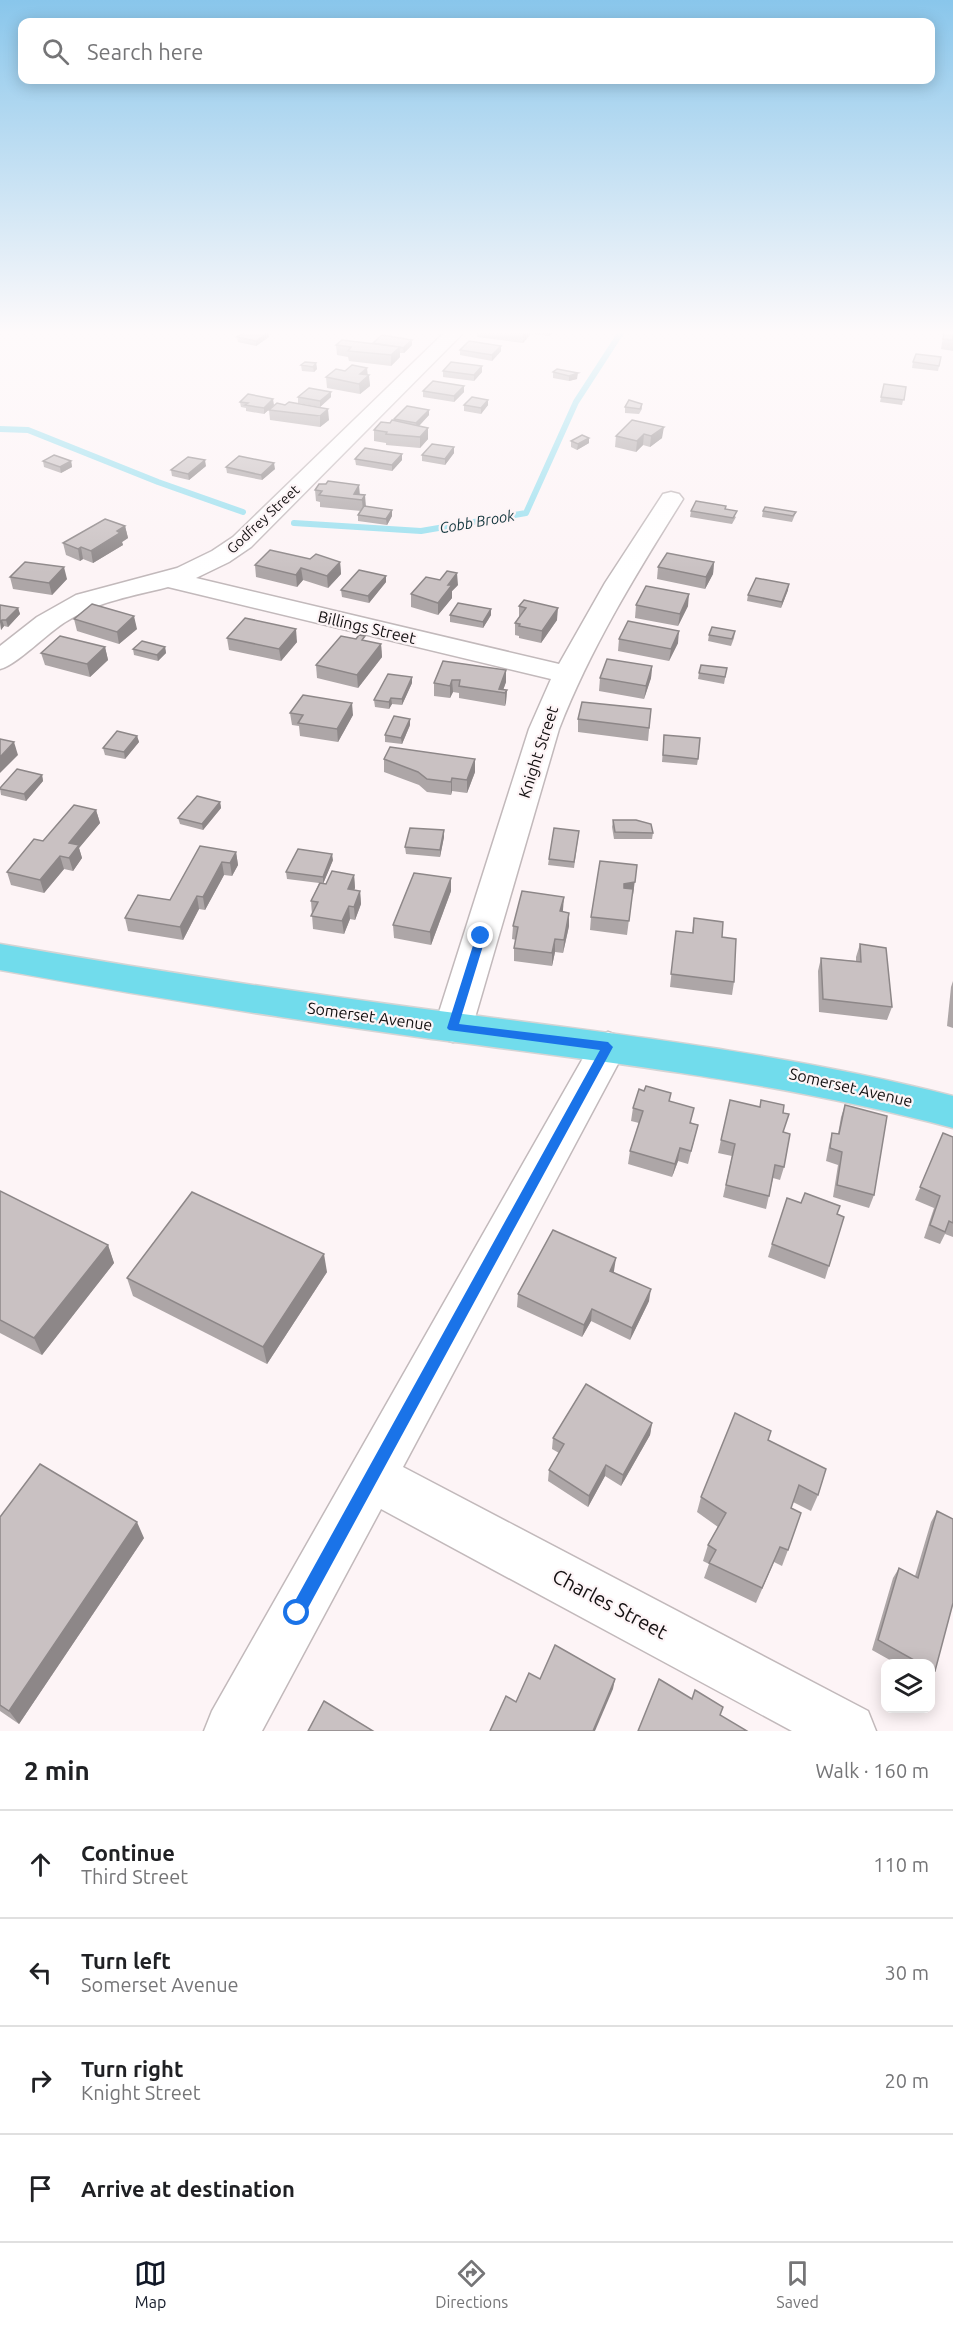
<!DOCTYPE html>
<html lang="en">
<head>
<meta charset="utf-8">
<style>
  :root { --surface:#fff; --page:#f2f2f2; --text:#202124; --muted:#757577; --line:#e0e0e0; --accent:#111827 }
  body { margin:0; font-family:Ubuntu,sans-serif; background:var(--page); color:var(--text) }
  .controls { position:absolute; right:18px; bottom:18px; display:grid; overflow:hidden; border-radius:12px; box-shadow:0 3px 15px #0003 }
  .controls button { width:54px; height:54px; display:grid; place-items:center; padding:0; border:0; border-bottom:2px solid var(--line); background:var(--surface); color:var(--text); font:30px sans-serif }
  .stop { position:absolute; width:18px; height:18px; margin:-14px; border:4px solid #1a73e8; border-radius:50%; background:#fff }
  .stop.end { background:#1a73e8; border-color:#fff; box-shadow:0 2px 6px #0008 }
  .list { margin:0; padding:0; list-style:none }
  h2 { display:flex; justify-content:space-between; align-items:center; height:78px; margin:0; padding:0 24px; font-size:26px }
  h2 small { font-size:20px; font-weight:400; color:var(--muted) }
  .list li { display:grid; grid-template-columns:39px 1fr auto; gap:18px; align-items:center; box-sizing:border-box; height:108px; padding:0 24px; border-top:2px solid var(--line) }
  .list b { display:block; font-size:22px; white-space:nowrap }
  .list p { margin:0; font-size:20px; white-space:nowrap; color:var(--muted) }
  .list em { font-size:20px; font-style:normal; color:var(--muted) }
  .icon { flex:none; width:33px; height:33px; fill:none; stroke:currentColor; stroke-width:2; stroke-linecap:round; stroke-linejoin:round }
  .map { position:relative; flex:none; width:953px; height:1731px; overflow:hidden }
  .search { position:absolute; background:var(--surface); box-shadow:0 3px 15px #0003; left:18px; right:18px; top:18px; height:66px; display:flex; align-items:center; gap:15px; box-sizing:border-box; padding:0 21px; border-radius:12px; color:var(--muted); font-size:22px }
  .sheet { height:510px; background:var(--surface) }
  nav { display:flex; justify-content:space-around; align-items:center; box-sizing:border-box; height:84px; border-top:2px solid var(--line); background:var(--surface); font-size:16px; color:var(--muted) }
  nav a { display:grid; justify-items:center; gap:3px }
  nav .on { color:var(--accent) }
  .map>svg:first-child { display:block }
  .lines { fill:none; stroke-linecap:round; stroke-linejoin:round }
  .stream { stroke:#9ae0ef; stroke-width:6 }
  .minor-casing { stroke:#c2b9bb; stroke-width:3 }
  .primary-casing { stroke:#d5d4d4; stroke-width:3 }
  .minor { fill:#fff; fill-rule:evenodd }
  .primary { fill:#71dcec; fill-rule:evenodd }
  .wall { fill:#ada6a7 }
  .shaded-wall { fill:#8d8788 }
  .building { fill:#c9c1c2; stroke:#8d8788; stroke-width:1.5 }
  .route { fill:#1a73e8 }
  .labels { text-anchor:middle; stroke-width:4.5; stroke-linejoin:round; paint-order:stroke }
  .far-street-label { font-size:14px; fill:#131011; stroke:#fdf4f6 }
  .far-water-label { font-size:15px; font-style:italic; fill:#16383f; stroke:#fdf4f6 }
  .street-label { font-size:16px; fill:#131011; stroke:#fdf4f6 }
  .near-street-label { font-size:20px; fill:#131011; stroke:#fdf4f6 }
</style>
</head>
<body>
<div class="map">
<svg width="953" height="1731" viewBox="0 0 953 1731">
  <rect width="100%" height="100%" fill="#fdf4f6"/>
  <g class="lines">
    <g class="stream">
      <path d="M 0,429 L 28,430 L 158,482 L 243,512"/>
      <path d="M 294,523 L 421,531 L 526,513 L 576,402 L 622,331"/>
    </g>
    <g class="minor-casing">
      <g id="minor">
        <path d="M 446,331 L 465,331 L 251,547 L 229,562 L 196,578 L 559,664 L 605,583 L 663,494 L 671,492 L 679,494 L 683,499 C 636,574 591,647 559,729 L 472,1028 L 466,1038 L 453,1042 L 440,1038 L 434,1028 L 529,729 L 551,679 L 168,587 C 133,596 99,601 67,621 C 48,632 17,665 0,669 L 0,646 L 37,617 L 76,595 L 177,568 L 212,551 L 233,537 Z"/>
        <path d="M 608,1032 L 621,1037 L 627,1047 L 403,1467 L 868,1711 L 876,1731 L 792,1731 L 381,1509 L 262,1731 L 204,1731 L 212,1711 L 595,1037 Z"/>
      </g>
    </g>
    <g class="primary-casing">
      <path id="primary" d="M 0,944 C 143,969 287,991 432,1010 C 607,1033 782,1052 953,1096 L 953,1128 C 782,1082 607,1062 432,1039 C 287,1019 143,996 0,970 Z"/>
    </g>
    <use href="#minor" class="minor"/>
    <use href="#primary" class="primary"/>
  </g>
  <g class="wall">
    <path d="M 477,331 L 530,331 L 530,335 L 523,343 L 477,337 Z"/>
    <path d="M 534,331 L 554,331 L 549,336 L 534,334 Z"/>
    <path d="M 944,331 L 953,331 L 953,351 L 941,349 Z"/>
    <path d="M 269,332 L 269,337 L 256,346 L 238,342 L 237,337 Z"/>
    <path d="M 373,343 L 412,345 L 404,353 L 400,353 L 400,357 L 391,366 L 349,361 L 348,357 L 337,355 L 336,345 Z"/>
    <path d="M 501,346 L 501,351 L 492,361 L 460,355 L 460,350 Z"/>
    <path d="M 941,357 L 938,371 L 912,368 L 913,362 Z"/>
    <path d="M 316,363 L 317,369 L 314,372 L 302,371 L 301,365 Z"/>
    <path d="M 482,366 L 482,372 L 474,381 L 443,377 L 443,371 Z"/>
    <path d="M 367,368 L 370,386 L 360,394 L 327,388 L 326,377 L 345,371 Z"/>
    <path d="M 557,369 L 577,379 L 569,381 L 553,378 L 553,372 Z"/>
    <path d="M 884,384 L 906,387 L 902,405 L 880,402 Z"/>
    <path d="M 464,386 L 464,392 L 454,402 L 423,397 L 423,391 Z"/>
    <path d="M 298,397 L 331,397 L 320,407 L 298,403 Z"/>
    <path d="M 240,402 L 274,405 L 264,414 L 246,411 L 246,408 L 241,407 Z"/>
    <path d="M 642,404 L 642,409 L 639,414 L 625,413 L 625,407 Z"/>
    <path d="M 285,405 L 329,420 L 320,427 L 270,420 L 269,410 Z"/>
    <path d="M 464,405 L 488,405 L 481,414 L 464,411 Z"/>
    <path d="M 429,415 L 419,426 L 428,439 L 420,448 L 386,445 L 386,443 L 374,441 L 374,430 L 390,423 L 394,421 L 394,419 Z"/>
    <path d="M 632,420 L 662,438 L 650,447 L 643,445 L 636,452 L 615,447 L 616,436 Z"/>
    <path d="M 589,438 L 589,443 L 577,450 L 571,447 L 571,441 Z"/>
    <path d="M 454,447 L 454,453 L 445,465 L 422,461 L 422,455 Z"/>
    <path d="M 402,454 L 402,460 L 392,471 L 356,465 L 355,459 Z"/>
    <path d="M 43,461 L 71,461 L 72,467 L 61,473 L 44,467 Z"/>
    <path d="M 206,466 L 189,480 L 172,476 L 171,470 Z"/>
    <path d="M 226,467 L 275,469 L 262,480 L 227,473 Z"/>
    <path d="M 315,490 L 360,494 L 366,507 L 392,516 L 387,525 L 358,521 L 358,515 L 361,511 L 320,507 L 320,502 L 316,501 Z"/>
    <path d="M 726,506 L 726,510 L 736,517 L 732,524 L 690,517 L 691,511 Z"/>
    <path d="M 763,511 L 796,512 L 792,522 L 762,517 Z"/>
    <path d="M 125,526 L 128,538 L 122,542 L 123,545 L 93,563 L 83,559 L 80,561 L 66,555 L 63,543 Z"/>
    <path d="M 310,559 L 340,562 L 341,574 L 328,588 L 303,580 L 297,587 L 256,577 L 255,565 Z"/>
    <path d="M 714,562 L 713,574 L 705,589 L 657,579 L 658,567 Z"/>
    <path d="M 10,577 L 67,579 L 52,595 L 13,589 Z"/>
    <path d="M 386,582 L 369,603 L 342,597 L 341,590 Z"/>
    <path d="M 458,585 L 452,591 L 452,598 L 438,615 L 411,607 L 411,594 Z"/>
    <path d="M 788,590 L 781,608 L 747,601 L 748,595 Z"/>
    <path d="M 524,600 L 557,620 L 541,643 L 519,638 L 519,636 L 515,635 L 515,623 L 519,617 L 519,606 Z"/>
    <path d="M 0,605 L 18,608 L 20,614 L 8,627 L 4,626 L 1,630 Z"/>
    <path d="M 636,605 L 688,606 L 678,626 L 635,618 Z"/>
    <path d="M 491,609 L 491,615 L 483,628 L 450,622 L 450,615 Z"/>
    <path d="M 74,619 L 137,629 L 119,644 L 77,631 Z"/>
    <path d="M 735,631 L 734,638 L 731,646 L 708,641 L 709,635 Z"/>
    <path d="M 227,638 L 297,642 L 281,661 L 229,650 Z"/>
    <path d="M 619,639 L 678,643 L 669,661 L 618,651 Z"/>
    <path d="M 381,644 L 382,657 L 358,688 L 317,678 L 316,665 Z"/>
    <path d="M 105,647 L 108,660 L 90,677 L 45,665 L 41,653 Z"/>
    <path d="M 165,647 L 166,653 L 158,661 L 134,655 L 133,649 Z"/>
    <path d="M 443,661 L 506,682 L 503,690 L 507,690 L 506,702 L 505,706 L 459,698 L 459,693 L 453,692 L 450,698 L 434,696 L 434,683 Z"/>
    <path d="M 652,666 L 651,678 L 644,699 L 599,691 L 600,678 Z"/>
    <path d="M 727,668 L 724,684 L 698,679 L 699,673 Z"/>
    <path d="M 412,683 L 402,705 L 392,704 L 389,709 L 375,707 L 374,700 Z"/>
    <path d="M 651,709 L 648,741 L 578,732 L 578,719 Z"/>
    <path d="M 290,713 L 353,715 L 338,742 L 300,736 L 299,726 L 292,725 Z"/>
    <path d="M 410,725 L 402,744 L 385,742 L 385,735 Z"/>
    <path d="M 664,735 L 698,759 L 697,765 L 662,762 Z"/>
    <path d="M 137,736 L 139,742 L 125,759 L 105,755 L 103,748 Z"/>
    <path d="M 384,759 L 475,759 L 475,772 L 467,793 L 452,791 L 451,795 L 427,792 L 419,785 L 384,772 Z"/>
    <path d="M 42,775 L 43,781 L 26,801 L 1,795 L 0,788 Z"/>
    <path d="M 220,802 L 221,808 L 203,830 L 180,824 L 178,818 Z"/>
    <path d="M 96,810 L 100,823 L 79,848 L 82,858 L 73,871 L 64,869 L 44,893 L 11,885 L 7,872 L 43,841 Z"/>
    <path d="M 613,820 L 653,833 L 652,839 L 614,839 L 612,827 Z"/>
    <path d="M 579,831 L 574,868 L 548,865 L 549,859 Z"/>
    <path d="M 444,837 L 440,857 L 406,854 L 405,847 Z"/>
    <path d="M 236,852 L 238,865 L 232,876 L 224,875 L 205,910 L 199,909 L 183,940 L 128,931 L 125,918 L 170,900 Z"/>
    <path d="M 333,860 L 323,884 L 326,884 L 354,875 L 355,888 L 354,890 L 360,891 L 361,904 L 355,920 L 350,919 L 344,934 L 313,929 L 311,901 L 319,883 L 287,879 L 286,872 Z"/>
    <path d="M 600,861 L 633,895 L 632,896 L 627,935 L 590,930 L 591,917 Z"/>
    <path d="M 451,891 L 431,945 L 394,938 L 393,925 Z"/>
    <path d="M 563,910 L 562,912 L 569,913 L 569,926 L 563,953 L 555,952 L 552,966 L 514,961 L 514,948 L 516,940 L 512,939 L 513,926 Z"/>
    <path d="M 694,918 L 734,982 L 732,995 L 670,987 L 676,931 L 692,933 Z"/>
    <path d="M 860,944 L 892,1007 L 887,1020 L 819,1012 L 818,971 L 821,958 L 856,961 L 856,957 Z"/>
    <path d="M 953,981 L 953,1028 L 947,1026 L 951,987 Z"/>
    <path d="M 730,1100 L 783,1113 L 784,1167 L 780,1180 L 773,1178 L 766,1209 L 723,1197 L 732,1156 L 718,1153 Z"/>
    <path d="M 670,1101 L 692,1123 L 698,1125 L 688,1164 L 678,1161 L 672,1177 L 628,1164 L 630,1151 L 639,1123 L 631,1121 L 633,1108 Z"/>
    <path d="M 845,1105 L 874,1195 L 869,1208 L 833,1197 L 838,1165 L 826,1161 L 829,1145 L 832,1133 L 838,1134 L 841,1117 Z"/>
    <path d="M 943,1133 L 953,1137 L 953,1237 L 945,1234 L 940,1244 L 924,1238 L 934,1208 L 915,1200 Z"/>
    <path d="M 0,1191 L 108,1245 L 114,1263 L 42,1355 L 0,1333 Z"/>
    <path d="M 837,1214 L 829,1266 L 825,1279 L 768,1257 L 772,1244 Z"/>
    <path d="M 614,1271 L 614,1272 L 649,1301 L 630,1340 L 591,1321 L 582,1337 L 517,1307 L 518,1294 Z"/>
    <path d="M 327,1272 L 267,1364 L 133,1296 L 127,1278 Z"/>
    <path d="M 652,1423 L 650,1435 L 621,1486 L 605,1476 L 588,1507 L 548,1481 L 549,1470 L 559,1453 L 552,1449 L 553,1438 Z"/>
    <path d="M 768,1440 L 818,1495 L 811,1511 L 793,1502 L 791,1508 L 788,1550 L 782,1566 L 774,1562 L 756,1603 L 704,1578 L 709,1564 L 703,1561 L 708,1545 L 718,1527 L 697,1512 L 701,1497 Z"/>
    <path d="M 937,1511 L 935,1671 L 930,1677 L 930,1664 L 897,1664 L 872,1650 L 893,1578 L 899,1568 L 915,1576 L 931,1522 Z"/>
    <path d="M 0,1517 L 144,1538 L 19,1724 L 0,1711 Z"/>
  </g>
  <g class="shaded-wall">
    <path d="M 525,331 L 530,331 L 530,335 L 523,343 L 523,333 Z"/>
    <path d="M 549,331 L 554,331 L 549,336 Z"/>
    <path d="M 269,332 L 269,337 L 256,346 L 256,341 Z"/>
    <path d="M 412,340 L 412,345 L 404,353 L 403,348 Z"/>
    <path d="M 501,346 L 501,351 L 492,361 L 492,355 Z"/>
    <path d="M 400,347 L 400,357 L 391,366 L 391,355 Z"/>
    <path d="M 316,363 L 317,369 L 314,372 L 313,367 Z"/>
    <path d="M 482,366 L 482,372 L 474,381 L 474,375 Z"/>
    <path d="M 367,368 L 367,377 L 369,375 L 370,386 L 360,394 L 359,384 L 360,374 Z"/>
    <path d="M 578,373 L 577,379 L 569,381 L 569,376 Z"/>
    <path d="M 464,386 L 464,392 L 454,402 L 454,396 Z"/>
    <path d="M 331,392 L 331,397 L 320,407 L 320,401 Z"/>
    <path d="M 273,399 L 274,405 L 264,414 L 264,408 Z"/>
    <path d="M 488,400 L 488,405 L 481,414 L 481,408 Z"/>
    <path d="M 328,409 L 329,420 L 320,427 L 320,416 Z"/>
    <path d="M 429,410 L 429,415 L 417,428 L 416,423 Z"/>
    <path d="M 664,427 L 662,438 L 650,447 L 651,436 Z"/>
    <path d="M 428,428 L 428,439 L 420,448 L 420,437 Z"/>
    <path d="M 644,434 L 643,445 L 636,452 L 637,441 Z"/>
    <path d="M 589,438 L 589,443 L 577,450 L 578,444 Z"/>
    <path d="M 454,447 L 454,453 L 445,465 L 445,459 Z"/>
    <path d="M 402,454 L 402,460 L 392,471 L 392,465 Z"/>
    <path d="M 205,460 L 206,466 L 189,480 L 188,474 Z"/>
    <path d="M 71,461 L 72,467 L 61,473 L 60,467 Z"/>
    <path d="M 274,463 L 275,469 L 262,480 L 261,475 Z"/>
    <path d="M 359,485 L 360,496 L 354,494 Z"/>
    <path d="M 365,495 L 366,507 L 363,511 L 362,500 Z"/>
    <path d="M 392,510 L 392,516 L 387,525 L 386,519 Z"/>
    <path d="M 125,526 L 128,538 L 122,542 L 123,545 L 93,563 L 91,551 Z"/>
    <path d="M 81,547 L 83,559 L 80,561 L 78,549 Z"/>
    <path d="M 340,562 L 341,574 L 328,588 L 327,576 Z"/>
    <path d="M 714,562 L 713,574 L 705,589 L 706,577 Z"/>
    <path d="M 64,567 L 67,579 L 52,595 L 49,583 Z"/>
    <path d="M 301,568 L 303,580 L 297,587 L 296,575 Z"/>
    <path d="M 457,573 L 458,585 L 452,591 L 452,598 L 438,615 L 438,603 L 448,585 Z"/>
    <path d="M 386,576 L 386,582 L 369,603 L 368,596 Z"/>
    <path d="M 789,584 L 788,590 L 781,608 L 782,602 Z"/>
    <path d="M 689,594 L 688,606 L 678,626 L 680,614 Z"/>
    <path d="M 18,608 L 20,614 L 8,627 L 6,620 Z"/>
    <path d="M 558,608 L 557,620 L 541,643 L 542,631 Z"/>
    <path d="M 491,609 L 491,615 L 483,628 L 483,622 Z"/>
    <path d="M 134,616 L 137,629 L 119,644 L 117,632 Z"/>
    <path d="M 2,620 L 4,626 L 1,630 L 0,622 Z"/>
    <path d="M 296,629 L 297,642 L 281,661 L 279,649 Z"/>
    <path d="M 679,631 L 678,643 L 669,661 L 671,649 Z"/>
    <path d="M 381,644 L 382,657 L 358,688 L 357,675 Z"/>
    <path d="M 105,647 L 108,660 L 90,677 L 87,664 Z"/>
    <path d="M 165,647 L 166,653 L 158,661 L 157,655 Z"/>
    <path d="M 652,666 L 651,678 L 644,699 L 646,686 Z"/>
    <path d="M 506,670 L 506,682 L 502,693 L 499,689 Z"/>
    <path d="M 412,677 L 412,683 L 402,705 L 402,699 Z"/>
    <path d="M 452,680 L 453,692 L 450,698 L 450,686 Z"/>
    <path d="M 507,690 L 506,702 L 505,706 L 505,693 Z"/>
    <path d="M 391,698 L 392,704 L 389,709 L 389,702 Z"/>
    <path d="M 352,703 L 353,715 L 338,742 L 337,729 Z"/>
    <path d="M 410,719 L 410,725 L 402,744 L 401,738 Z"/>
    <path d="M 137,736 L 139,742 L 125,759 L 124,752 Z"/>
    <path d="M 14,742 L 18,755 L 0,773 L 0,757 Z"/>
    <path d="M 475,759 L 475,772 L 467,793 L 467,780 Z"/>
    <path d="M 42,775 L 43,781 L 26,801 L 24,794 Z"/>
    <path d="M 452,778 L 452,791 L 451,795 L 451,782 Z"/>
    <path d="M 220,802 L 221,808 L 203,830 L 202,824 Z"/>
    <path d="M 96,810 L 100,823 L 79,848 L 82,858 L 73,871 L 69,858 L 69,843 Z"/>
    <path d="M 444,830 L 444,837 L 440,857 L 440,850 Z"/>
    <path d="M 236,852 L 238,865 L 232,876 L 230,863 Z"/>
    <path d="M 332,854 L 333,860 L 323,884 L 323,877 Z"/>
    <path d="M 60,856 L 64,869 L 44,893 L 40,880 Z"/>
    <path d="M 222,862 L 224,875 L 205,910 L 203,897 Z"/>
    <path d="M 637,865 L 633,895 L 632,896 L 627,935 L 632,896 L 623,897 L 624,884 Z"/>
    <path d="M 354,875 L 355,888 L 349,902 L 348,889 Z"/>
    <path d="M 451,878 L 451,891 L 431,945 L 430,932 Z"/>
    <path d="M 360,891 L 361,904 L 355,920 L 354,907 Z"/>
    <path d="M 197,896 L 199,909 L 183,940 L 180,927 Z"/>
    <path d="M 564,897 L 563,910 L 559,924 L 560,911 Z"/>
    <path d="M 349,906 L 350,919 L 344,934 L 342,921 Z"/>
    <path d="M 569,913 L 569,926 L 563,953 L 564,940 Z"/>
    <path d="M 555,939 L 555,952 L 552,966 L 552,953 Z"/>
    <path d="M 680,1148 L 678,1161 L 672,1177 L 675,1164 Z"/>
    <path d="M 108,1245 L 114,1263 L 42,1355 L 34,1338 Z"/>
    <path d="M 324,1254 L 327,1272 L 267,1364 L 263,1347 Z"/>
    <path d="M 616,1258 L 614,1271 L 608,1283 L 610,1271 Z"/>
    <path d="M 651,1289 L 649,1301 L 630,1340 L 632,1328 Z"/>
    <path d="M 592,1309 L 591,1321 L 582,1337 L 584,1325 Z"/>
    <path d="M 652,1423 L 650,1435 L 621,1486 L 623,1475 Z"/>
    <path d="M 606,1465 L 605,1476 L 588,1507 L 589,1496 Z"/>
    <path d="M 137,1522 L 144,1538 L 19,1724 L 9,1711 Z"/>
    <path d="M 615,1679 L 613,1689 L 595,1731 L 593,1731 Z"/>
  </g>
  <g class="building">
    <path d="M 247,331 L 262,331 L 269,332 L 256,341 L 237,337 Z"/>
    <path d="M 505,331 L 525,331 L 523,333 Z"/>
    <path d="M 944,331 L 953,331 L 953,340 L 943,339 Z"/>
    <path d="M 382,335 L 412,340 L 403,348 L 373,343 Z"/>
    <path d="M 342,340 L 400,347 L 391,355 L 348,351 L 351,347 L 336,345 Z"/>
    <path d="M 469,341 L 501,346 L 492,355 L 460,350 Z"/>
    <path d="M 916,354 L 941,357 L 939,366 L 913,362 Z"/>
    <path d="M 305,362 L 316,363 L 313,367 L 301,365 Z"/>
    <path d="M 451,362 L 482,366 L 474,375 L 443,371 Z"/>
    <path d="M 352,365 L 367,368 L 360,374 L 369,375 L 359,384 L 326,377 L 336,369 L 345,371 Z"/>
    <path d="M 557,369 L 578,373 L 569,376 L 553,372 Z"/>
    <path d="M 433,381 L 464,386 L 454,396 L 423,391 Z"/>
    <path d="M 884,384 L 906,387 L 904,400 L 881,397 Z"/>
    <path d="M 309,388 L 331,392 L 320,401 L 298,397 Z"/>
    <path d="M 248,394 L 273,399 L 264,408 L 245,405 L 248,403 L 240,402 Z"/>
    <path d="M 472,397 L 488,400 L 481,408 L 464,405 Z"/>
    <path d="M 629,400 L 642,404 L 640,409 L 625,407 Z"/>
    <path d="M 289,402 L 328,409 L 320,416 L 269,410 L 277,403 L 285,405 Z"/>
    <path d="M 407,406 L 429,410 L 416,423 L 394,419 Z"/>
    <path d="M 392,420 L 428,428 L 420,437 L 386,434 L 387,432 L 374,430 L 381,422 L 390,423 Z"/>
    <path d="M 632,420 L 664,427 L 651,436 L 644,434 L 637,441 L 616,436 Z"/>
    <path d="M 582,435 L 589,438 L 578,444 L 571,441 Z"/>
    <path d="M 432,444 L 454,447 L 445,459 L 422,455 Z"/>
    <path d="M 365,448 L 402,454 L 392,465 L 355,459 Z"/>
    <path d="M 54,455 L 71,461 L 60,467 L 43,461 Z"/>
    <path d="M 239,456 L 274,463 L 261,475 L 226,467 Z"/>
    <path d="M 188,457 L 205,460 L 188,474 L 171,470 Z"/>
    <path d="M 328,481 L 359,485 L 354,494 L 365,495 L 362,500 L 319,495 L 322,491 L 315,490 L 319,484 L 326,484 Z"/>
    <path d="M 696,501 L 726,506 L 725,509 L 737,511 L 733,518 L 691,511 Z"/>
    <path d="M 364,506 L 392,510 L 386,519 L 358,515 Z"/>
    <path d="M 765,507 L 796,512 L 793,516 L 763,511 Z"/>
    <path d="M 105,519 L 125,526 L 117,531 L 120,533 L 91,551 L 81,547 L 78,549 L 63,543 Z"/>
    <path d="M 270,550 L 310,559 L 316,554 L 340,562 L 327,576 L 301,568 L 296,575 L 255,565 Z"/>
    <path d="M 667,553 L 714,562 L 706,577 L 658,567 Z"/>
    <path d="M 25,562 L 64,567 L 49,583 L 10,577 Z"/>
    <path d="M 359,570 L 386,576 L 368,596 L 341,590 Z"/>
    <path d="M 447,571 L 457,573 L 448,585 L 452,585 L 438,603 L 411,594 L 426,577 L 440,580 Z"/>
    <path d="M 756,578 L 789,584 L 782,602 L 748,595 Z"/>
    <path d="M 646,586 L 689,594 L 680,614 L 636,605 Z"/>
    <path d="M 524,600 L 558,608 L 542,631 L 519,626 L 520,624 L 515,623 L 526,608 L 519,606 Z"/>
    <path d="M 458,603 L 491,609 L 483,622 L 450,615 Z"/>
    <path d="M 92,604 L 134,616 L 117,632 L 74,619 Z"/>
    <path d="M 0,605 L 18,608 L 6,620 L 2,620 L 0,622 Z"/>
    <path d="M 245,618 L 296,629 L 279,649 L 227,638 Z"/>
    <path d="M 628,621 L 679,631 L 671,649 L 619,639 Z"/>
    <path d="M 712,627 L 735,631 L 732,639 L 709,635 Z"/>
    <path d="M 359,635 L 365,636 L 362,640 L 381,644 L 357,675 L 316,665 L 341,636 L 356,639 Z"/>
    <path d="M 60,636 L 105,647 L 87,664 L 41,653 Z"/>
    <path d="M 142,641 L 165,647 L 157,655 L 133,649 Z"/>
    <path d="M 607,659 L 652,666 L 646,686 L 600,678 Z"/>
    <path d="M 443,661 L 506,670 L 499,689 L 507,690 L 505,693 L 459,686 L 460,680 L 452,680 L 450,686 L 434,683 Z"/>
    <path d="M 701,665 L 727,668 L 725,677 L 699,673 Z"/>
    <path d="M 388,674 L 412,677 L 402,699 L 391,698 L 389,702 L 374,700 Z"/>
    <path d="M 303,695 L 352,703 L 337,729 L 298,723 L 303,715 L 290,713 Z"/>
    <path d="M 582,702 L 651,709 L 649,728 L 578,719 Z"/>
    <path d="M 394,716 L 410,719 L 401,738 L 385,735 Z"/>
    <path d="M 117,731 L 137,736 L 124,752 L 103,748 Z"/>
    <path d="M 664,735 L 700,738 L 698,759 L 663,755 Z"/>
    <path d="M 0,739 L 14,742 L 0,757 Z"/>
    <path d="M 390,747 L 475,759 L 467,780 L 452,778 L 451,782 L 427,779 L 418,772 L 384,759 Z"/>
    <path d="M 17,769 L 42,775 L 24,794 L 0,789 L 0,788 Z"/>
    <path d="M 197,796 L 220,802 L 202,824 L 178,818 Z"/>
    <path d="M 74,805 L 96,810 L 69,843 L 79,845 L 69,858 L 60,856 L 40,880 L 7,872 L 34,839 L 43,841 Z"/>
    <path d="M 613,820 L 636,820 L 651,824 L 653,833 L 615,832 Z"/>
    <path d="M 410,828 L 444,830 L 440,850 L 405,847 Z"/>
    <path d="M 554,828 L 579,831 L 574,862 L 549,859 Z"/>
    <path d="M 200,846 L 236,852 L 230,863 L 222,862 L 203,897 L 197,896 L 180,927 L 125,918 L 138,895 L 170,900 Z"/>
    <path d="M 298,849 L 332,854 L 323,877 L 286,872 Z"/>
    <path d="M 600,861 L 637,865 L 635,882 L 624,884 L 624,888 L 633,889 L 629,921 L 591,917 Z"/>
    <path d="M 332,871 L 354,875 L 348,889 L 360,891 L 354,907 L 349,906 L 342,921 L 311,916 L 318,902 L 311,901 L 320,883 L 326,884 Z"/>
    <path d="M 414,873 L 451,878 L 430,932 L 393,925 Z"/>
    <path d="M 522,891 L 564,897 L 560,911 L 569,913 L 564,940 L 555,939 L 552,953 L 514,948 L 518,927 L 513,926 Z"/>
    <path d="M 694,918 L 723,922 L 722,937 L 736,939 L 734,982 L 671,974 L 676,931 L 693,933 Z"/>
    <path d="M 860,944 L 886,948 L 892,1007 L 823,999 L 821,958 L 861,962 Z"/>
    <path d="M 646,1086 L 671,1093 L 669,1101 L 694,1108 L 690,1123 L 698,1125 L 691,1151 L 680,1148 L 675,1164 L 630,1151 L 643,1111 L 633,1108 L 639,1089 L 644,1091 Z"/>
    <path d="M 730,1100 L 760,1107 L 761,1100 L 784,1105 L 783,1113 L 789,1114 L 783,1132 L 790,1134 L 784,1167 L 775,1165 L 769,1196 L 726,1185 L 735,1144 L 721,1140 Z"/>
    <path d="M 845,1105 L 887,1116 L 874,1195 L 837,1185 L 842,1152 L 830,1148 L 832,1133 L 839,1134 Z"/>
    <path d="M 943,1133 L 953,1137 L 953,1223 L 949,1221 L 945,1232 L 930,1225 L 940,1196 L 920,1187 Z"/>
    <path d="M 0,1191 L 108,1245 L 34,1338 L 0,1320 Z"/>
    <path d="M 192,1192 L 324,1254 L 263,1347 L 127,1278 Z"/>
    <path d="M 805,1193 L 840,1206 L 837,1214 L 844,1217 L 829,1266 L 772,1244 L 787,1198 L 801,1203 Z"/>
    <path d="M 553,1230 L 616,1258 L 610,1271 L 651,1289 L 632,1328 L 592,1309 L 584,1325 L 518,1294 Z"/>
    <path d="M 586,1384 L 652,1423 L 623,1475 L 606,1465 L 589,1496 L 549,1470 L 564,1444 L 553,1438 Z"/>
    <path d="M 735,1413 L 771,1431 L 768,1440 L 826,1469 L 818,1495 L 799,1485 L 791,1508 L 801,1513 L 788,1550 L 780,1547 L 762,1588 L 709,1563 L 716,1550 L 708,1545 L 726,1513 L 701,1497 Z"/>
    <path d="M 40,1464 L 137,1522 L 9,1711 L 0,1705 L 0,1517 Z"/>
    <path d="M 937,1511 L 953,1519 L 953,1603 L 935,1671 L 930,1669 L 930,1664 L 921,1664 L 878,1640 L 899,1568 L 918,1578 Z"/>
    <path d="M 555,1645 L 615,1679 L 593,1731 L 490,1731 L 506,1696 L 516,1702 L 529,1673 L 540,1679 Z"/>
    <path d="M 659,1679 L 692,1699 L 695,1690 L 723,1707 L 720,1715 L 747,1731 L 638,1731 Z"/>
    <path d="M 324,1701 L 373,1731 L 308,1731 Z"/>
  </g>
  <linearGradient id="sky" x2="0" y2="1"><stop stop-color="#89c6eb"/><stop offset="0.58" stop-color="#fefafb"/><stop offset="1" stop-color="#fefafb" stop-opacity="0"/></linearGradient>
  <rect width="953" height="573" fill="url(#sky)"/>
  <path class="route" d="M 481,932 L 486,936 L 459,1024 L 608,1042 L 613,1047 L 302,1619 L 297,1621 L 291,1619 L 289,1613 L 291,1608 L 600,1050 L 449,1030 L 447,1028 L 476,936 Z"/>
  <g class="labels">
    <g class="far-street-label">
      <text transform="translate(263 519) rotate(-43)" y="5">Godfrey Street</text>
    </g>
    <g class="far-water-label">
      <text transform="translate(477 522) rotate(-10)" y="5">Cobb Brook</text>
    </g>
    <g class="street-label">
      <text transform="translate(367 627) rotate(13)" y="6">Billings Street</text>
      <text transform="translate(538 752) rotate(-72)" y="6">Knight Street</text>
      <text transform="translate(370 1016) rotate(8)" y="6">Somerset Avenue</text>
      <text transform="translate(851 1087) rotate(13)" y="6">Somerset Avenue</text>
    </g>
    <g class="near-street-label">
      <text transform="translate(610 1604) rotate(28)" y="7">Charles Street</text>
    </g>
  </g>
</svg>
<div class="controls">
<button><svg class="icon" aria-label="layers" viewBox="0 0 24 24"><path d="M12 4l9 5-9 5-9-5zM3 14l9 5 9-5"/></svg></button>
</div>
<div class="stop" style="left:297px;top:1613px"></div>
<div class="stop end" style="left:481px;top:936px"></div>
<div class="search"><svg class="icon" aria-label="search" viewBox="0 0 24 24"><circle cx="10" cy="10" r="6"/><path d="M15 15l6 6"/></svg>Search here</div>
</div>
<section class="sheet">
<h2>2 min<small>Walk · 160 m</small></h2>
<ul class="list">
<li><svg class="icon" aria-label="ahead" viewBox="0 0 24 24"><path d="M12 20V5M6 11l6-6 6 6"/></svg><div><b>Continue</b><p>Third Street</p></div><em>110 m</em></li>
<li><svg class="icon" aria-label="left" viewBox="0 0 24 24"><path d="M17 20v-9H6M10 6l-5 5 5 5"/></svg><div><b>Turn left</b><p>Somerset Avenue</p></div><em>30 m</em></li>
<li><svg class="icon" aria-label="right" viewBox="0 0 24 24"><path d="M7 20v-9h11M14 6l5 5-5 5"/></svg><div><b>Turn right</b><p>Knight Street</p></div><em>20 m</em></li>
<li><svg class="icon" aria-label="arrive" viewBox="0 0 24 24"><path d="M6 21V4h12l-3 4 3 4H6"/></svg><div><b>Arrive at destination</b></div></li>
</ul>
</section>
<nav>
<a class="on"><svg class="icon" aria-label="map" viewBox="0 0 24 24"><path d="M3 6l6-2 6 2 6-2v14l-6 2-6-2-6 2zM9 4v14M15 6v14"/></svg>Map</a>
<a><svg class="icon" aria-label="directions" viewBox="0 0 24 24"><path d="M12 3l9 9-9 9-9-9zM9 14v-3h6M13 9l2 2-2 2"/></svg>Directions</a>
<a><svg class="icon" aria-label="saved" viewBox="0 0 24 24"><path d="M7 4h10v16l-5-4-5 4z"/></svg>Saved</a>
</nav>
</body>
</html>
